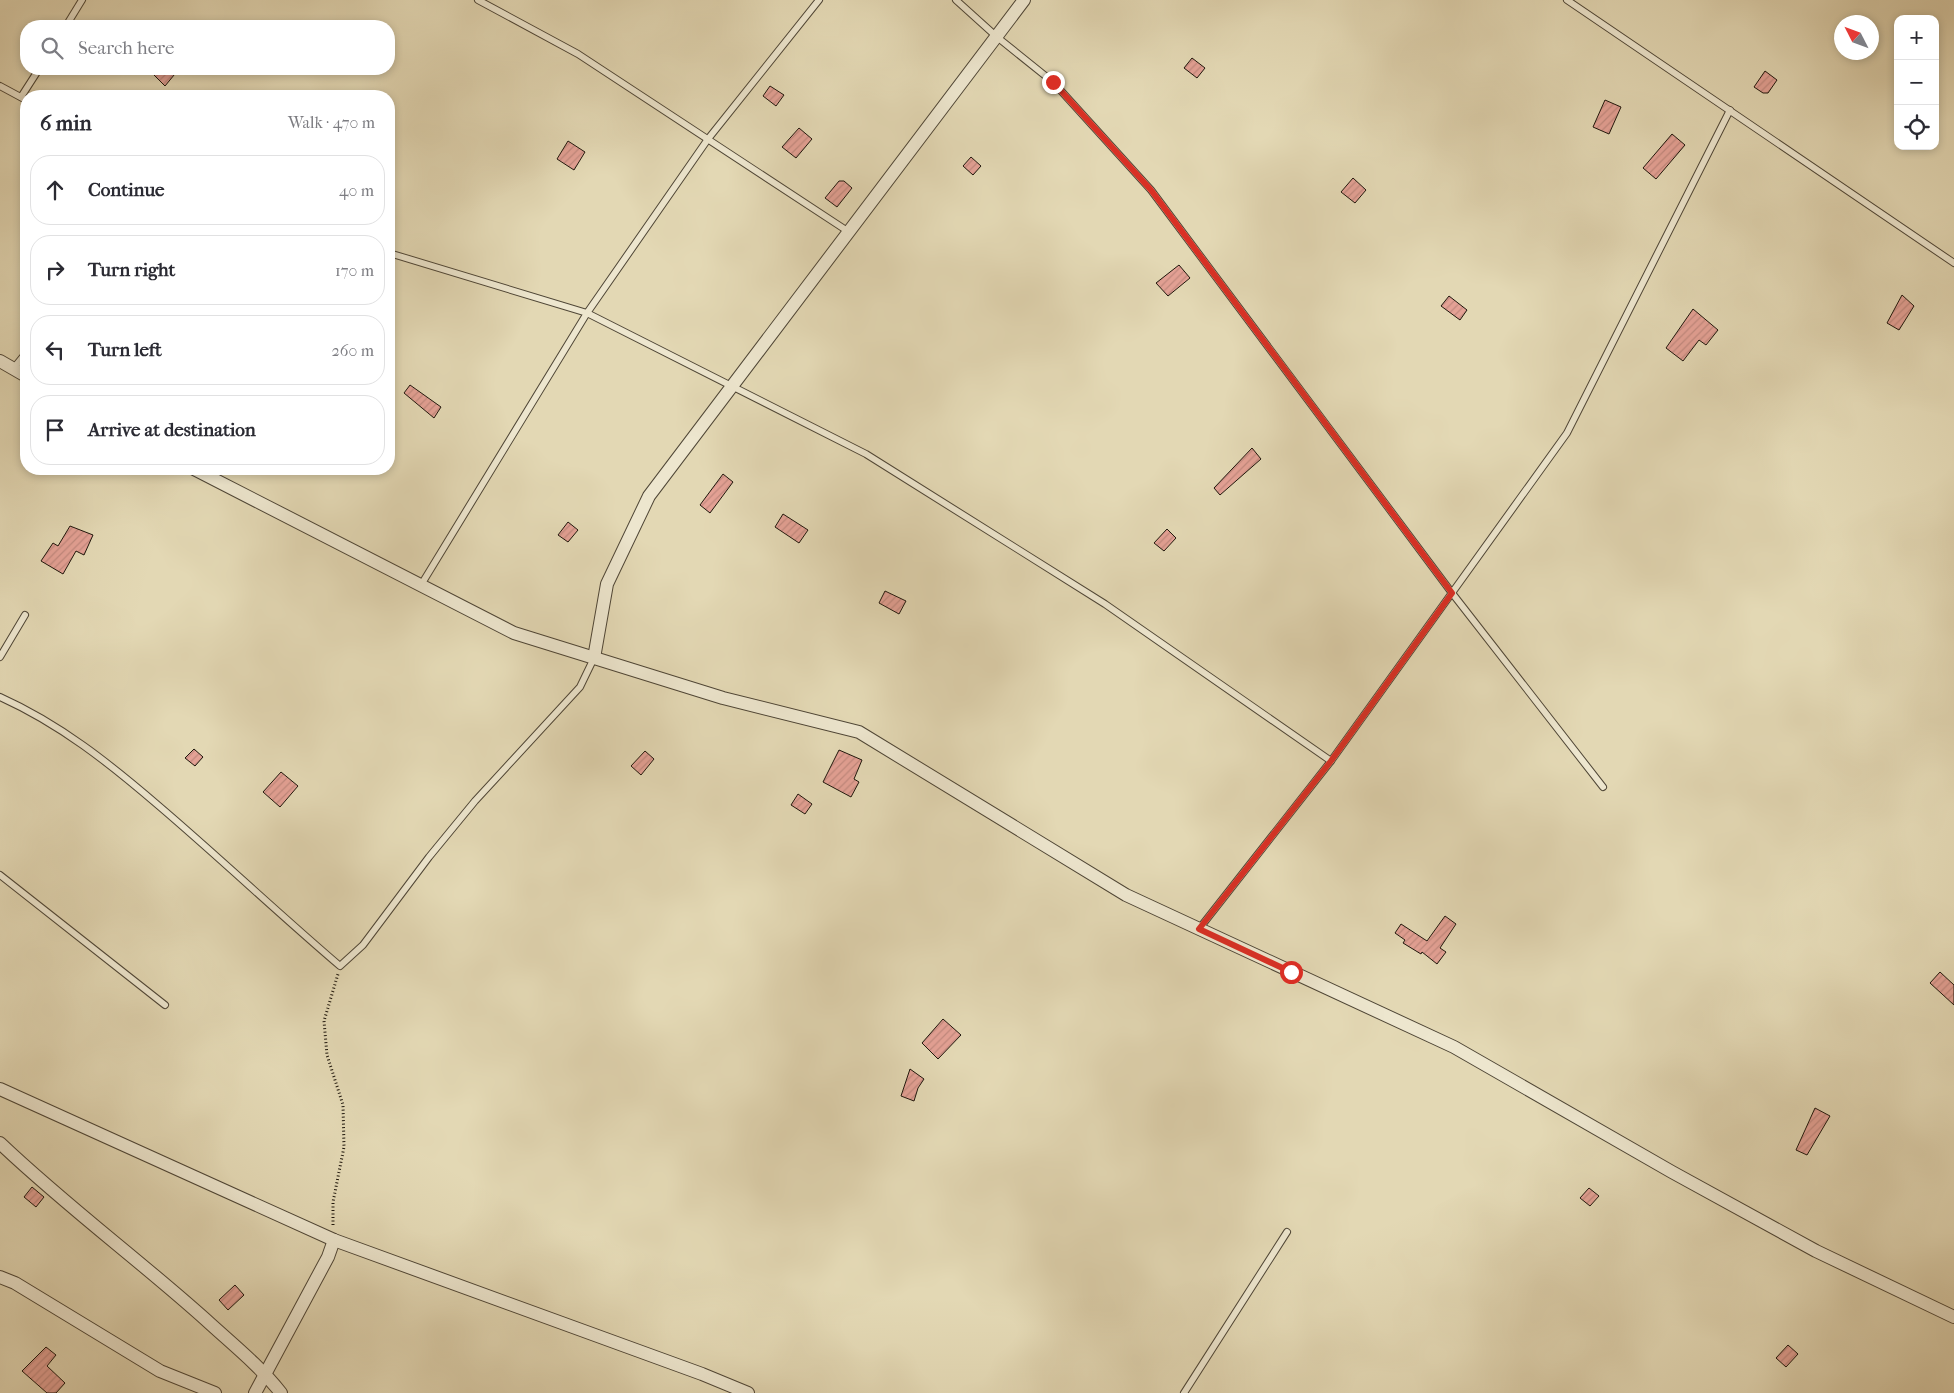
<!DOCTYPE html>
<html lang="en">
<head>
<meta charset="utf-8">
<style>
  :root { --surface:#fff; --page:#f2f2f3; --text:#2b2b33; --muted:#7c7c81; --line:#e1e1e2 }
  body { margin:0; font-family:"IM FELL French Canon",serif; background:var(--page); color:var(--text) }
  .controls { position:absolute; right:15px; top:15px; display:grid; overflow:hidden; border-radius:10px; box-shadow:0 2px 8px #0003 }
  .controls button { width:45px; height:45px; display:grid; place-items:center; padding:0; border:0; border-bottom:1px solid var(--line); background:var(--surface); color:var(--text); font:25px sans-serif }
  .compass { position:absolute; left:1834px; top:15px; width:45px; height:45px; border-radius:50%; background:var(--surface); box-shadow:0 2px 8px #0003; rotate:312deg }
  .stop { position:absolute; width:15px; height:15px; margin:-11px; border:4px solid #d93025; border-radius:50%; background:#fff }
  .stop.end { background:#d93025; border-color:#fff; box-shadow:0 1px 5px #0008 }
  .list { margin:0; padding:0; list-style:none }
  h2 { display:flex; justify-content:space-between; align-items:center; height:65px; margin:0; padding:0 20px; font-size:21px }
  h2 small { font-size:16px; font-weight:400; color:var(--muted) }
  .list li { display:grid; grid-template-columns:32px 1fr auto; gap:15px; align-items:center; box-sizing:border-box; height:70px; margin:0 10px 10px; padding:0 10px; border:1px solid var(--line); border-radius:20px }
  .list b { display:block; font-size:19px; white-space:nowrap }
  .list em { font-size:16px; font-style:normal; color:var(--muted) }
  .icon { flex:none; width:28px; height:28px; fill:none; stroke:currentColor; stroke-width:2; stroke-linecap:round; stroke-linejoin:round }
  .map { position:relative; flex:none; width:1954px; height:1393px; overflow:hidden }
  .search { position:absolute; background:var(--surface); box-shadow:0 2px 8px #0003; left:20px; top:20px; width:375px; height:55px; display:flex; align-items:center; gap:12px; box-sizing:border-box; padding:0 18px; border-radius:20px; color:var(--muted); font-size:19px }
  .panel { position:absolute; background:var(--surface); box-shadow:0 2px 8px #0003; left:20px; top:90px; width:375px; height:385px; border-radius:20px }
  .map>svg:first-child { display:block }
  .building { fill:url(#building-hatch); stroke:#1e160c }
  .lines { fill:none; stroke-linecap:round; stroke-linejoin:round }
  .lane-casing { stroke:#4f4636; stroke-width:8 }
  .street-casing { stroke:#4f4636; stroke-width:14 }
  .path { stroke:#1e160c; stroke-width:3; stroke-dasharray:1 2.5; stroke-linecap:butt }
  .lane { stroke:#ede6ce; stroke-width:6 }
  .street { stroke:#ede6ce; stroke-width:12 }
  .route { stroke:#d93025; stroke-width:6 }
</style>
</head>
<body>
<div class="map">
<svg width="1954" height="1393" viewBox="0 0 1954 1393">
  <defs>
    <pattern id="building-hatch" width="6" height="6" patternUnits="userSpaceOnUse" patternTransform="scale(1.25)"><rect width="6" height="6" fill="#e4a195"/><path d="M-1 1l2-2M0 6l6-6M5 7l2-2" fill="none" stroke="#c38a7f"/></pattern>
  </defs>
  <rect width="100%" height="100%" fill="#e3d8b4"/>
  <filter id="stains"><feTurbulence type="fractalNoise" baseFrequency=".004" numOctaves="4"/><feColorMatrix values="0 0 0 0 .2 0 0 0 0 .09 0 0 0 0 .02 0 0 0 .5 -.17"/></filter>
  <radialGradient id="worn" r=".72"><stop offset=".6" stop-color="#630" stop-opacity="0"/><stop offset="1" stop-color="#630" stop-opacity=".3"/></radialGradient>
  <g class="building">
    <path d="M 1192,58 L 1205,68 L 1197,78 L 1184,68 Z"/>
    <path d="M 148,69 L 179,69 L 165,86 Z"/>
    <path d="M 1765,71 L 1777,80 L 1768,93 L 1763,93 L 1754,87 Z"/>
    <path d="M 770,86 L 784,95 L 776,106 L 763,96 Z"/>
    <path d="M 1605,100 L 1621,107 L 1609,134 L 1593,127 Z"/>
    <path d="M 799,128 L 812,139 L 796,158 L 782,147 Z"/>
    <path d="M 1672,134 L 1685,145 L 1656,179 L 1643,168 Z"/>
    <path d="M 568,141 L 585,152 L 574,170 L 557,159 Z"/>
    <path d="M 971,157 L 981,166 L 973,175 L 963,166 Z"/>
    <path d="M 1353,178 L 1366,190 L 1355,203 L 1341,192 Z"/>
    <path d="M 839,181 L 844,181 L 852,188 L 837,207 L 825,198 Z"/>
    <path d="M 1179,265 L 1190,278 L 1168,296 L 1156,283 Z"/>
    <path d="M 1902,295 L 1914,306 L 1899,330 L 1887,323 Z"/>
    <path d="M 1449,296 L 1467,310 L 1460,320 L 1441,306 Z"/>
    <path d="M 1693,309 L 1718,330 L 1706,345 L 1699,340 L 1683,361 L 1666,348 Z"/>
    <path d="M 410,385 L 441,407 L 434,418 L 404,393 Z"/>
    <path d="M 1252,448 L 1261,459 L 1220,495 L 1214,488 Z"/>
    <path d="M 723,474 L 733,482 L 710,513 L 700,505 Z"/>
    <path d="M 783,514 L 808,530 L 799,543 L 775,527 Z"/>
    <path d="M 568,522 L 578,530 L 568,542 L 558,535 Z"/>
    <path d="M 70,526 L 93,535 L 84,555 L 76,551 L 63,574 L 41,561 L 53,543 L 58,546 Z"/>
    <path d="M 1167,529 L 1176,538 L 1164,551 L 1154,543 Z"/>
    <path d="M 885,591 L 906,601 L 899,614 L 879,603 Z"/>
    <path d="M 194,749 L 203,757 L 195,766 L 185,758 Z"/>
    <path d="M 839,750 L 862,760 L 854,779 L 859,782 L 851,797 L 823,782 Z"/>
    <path d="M 645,751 L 654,759 L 641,775 L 631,766 Z"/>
    <path d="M 281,772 L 298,786 L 280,807 L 263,792 Z"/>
    <path d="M 798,794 L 812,804 L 805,814 L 791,805 Z"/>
    <path d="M 1445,916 L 1456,924 L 1440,948 L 1446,952 L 1437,964 L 1422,952 L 1421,954 L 1403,943 L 1405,940 L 1395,933 L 1401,924 L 1427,941 Z"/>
    <path d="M 1940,972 L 1954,985 L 1954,1005 L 1930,983 Z"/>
    <path d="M 943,1019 L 961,1035 L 938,1059 L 922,1043 Z"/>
    <path d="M 910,1069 L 924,1079 L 918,1088 L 914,1101 L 901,1096 Z"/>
    <path d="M 1815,1108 L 1830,1116 L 1807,1155 L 1796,1150 Z"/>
    <path d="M 32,1187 L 44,1197 L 36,1207 L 24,1197 Z"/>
    <path d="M 1589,1188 L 1599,1196 L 1590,1206 L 1580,1198 Z"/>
    <path d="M 235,1285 L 244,1295 L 228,1310 L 219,1300 Z"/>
    <path d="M 1788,1345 L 1798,1354 L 1786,1367 L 1776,1358 Z"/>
    <path d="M 46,1347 L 56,1355 L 47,1366 L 65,1383 L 56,1393 L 47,1393 L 22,1371 Z"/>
  </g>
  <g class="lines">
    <g class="lane-casing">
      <g id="lane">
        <path d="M 478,0 L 578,54 L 849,232"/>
        <path d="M 956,0 L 997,37 L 1053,82 L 1151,190 L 1452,593 L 1603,787"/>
        <path d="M 1567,0 L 1954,263"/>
        <path d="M 66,26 L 82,0"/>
        <path d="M 0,86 L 26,100"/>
        <path d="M 21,97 L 39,69"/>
        <path d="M 389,253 L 587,313 L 866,454 L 1105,604 L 1331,761"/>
        <path d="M 13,369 L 26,353"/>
        <path d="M 421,585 L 587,313 L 708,139 L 819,0"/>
        <path d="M 0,657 L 25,615"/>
        <path d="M 0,697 C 60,724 109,763 159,806 C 220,858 279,914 340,966 L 363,945 L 429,857 L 475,801 L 580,687 L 594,658"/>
        <path d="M 0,875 L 165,1005"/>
        <path d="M 1199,929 L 1331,761 L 1567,433 L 1730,110"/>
        <path d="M 1184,1393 L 1287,1232"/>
      </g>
    </g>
    <g class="street-casing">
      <g id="street">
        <path d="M 0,361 L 26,376"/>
        <path d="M 194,469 L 514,633 L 723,698 L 859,732 L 1126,895 L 1454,1047 L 1672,1172 L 1816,1251 L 1954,1317"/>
        <path d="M 594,658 L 607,584 L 649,496 L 1024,0"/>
        <path d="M 0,1089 L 334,1240 L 702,1374 L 748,1393"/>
        <path d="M 0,1143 C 65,1205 138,1259 205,1319 C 231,1343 259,1365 281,1393"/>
        <path d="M 0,1277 L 15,1283 L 160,1371 L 215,1393"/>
        <path d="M 255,1393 L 328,1257 L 334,1240"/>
      </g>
    </g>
    <path class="path" d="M 333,1225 L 333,1202 L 344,1147 L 343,1105 L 327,1055 L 324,1021 L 338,974"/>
    <use href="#lane" class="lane"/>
    <use href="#street" class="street"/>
  </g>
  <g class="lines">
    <path class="route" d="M 1053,82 L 1151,190 L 1452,593 L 1331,761 L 1199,929 L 1291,972"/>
  </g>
  <rect width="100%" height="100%" filter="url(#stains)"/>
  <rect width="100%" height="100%" fill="url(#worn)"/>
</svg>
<div class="controls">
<button>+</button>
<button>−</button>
<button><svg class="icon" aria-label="locate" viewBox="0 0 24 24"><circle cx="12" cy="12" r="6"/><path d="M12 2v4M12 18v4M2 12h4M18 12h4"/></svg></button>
</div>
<svg class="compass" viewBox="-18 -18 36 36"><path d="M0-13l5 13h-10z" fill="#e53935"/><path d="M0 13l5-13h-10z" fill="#7c7c81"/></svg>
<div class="stop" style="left:1291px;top:972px"></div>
<div class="stop end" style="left:1053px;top:82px"></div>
<div class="search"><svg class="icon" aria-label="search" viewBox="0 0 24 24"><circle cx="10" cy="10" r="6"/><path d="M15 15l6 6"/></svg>Search here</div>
<section class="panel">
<h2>6 min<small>Walk · 470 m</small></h2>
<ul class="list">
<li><svg class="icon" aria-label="ahead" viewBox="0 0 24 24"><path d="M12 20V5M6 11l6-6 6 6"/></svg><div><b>Continue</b></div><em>40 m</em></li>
<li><svg class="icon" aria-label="right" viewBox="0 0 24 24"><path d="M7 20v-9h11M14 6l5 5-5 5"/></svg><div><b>Turn right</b></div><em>170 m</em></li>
<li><svg class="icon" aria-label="left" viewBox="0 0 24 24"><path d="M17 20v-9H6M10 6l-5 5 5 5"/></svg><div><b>Turn left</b></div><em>260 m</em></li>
<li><svg class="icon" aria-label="arrive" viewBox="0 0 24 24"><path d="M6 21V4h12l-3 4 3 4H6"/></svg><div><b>Arrive at destination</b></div></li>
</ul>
</section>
</div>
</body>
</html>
